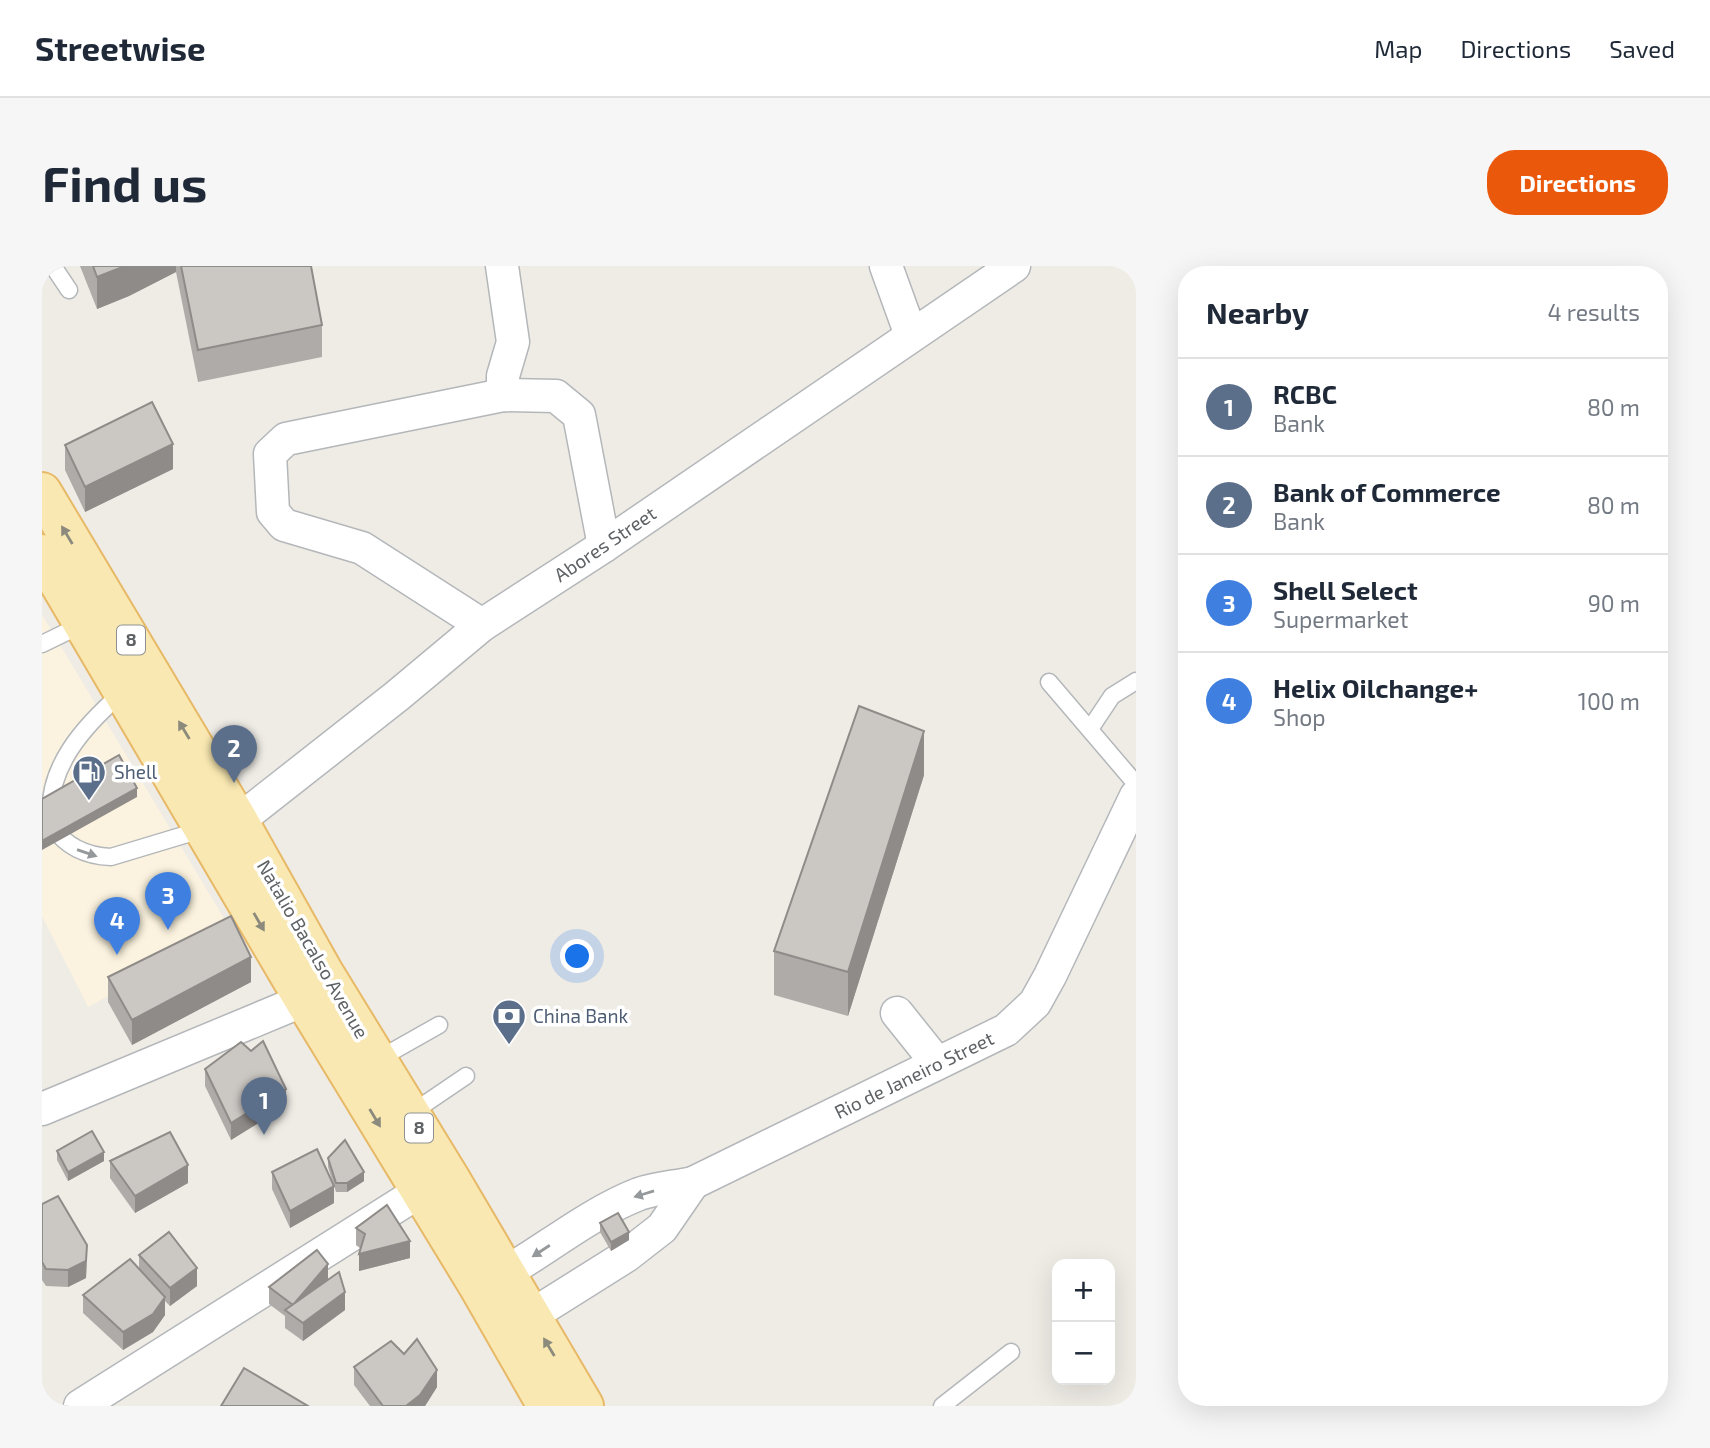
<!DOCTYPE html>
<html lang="en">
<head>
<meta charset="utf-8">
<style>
  :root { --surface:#fff; --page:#f6f6f7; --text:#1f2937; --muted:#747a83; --line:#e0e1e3; --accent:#ea580c }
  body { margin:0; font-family:"Exo 2",sans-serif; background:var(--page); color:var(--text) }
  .controls { position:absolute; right:21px; bottom:21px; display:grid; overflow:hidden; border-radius:14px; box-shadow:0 7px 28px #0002 }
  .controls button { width:63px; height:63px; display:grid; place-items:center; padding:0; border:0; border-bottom:2px solid var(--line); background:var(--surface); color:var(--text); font:35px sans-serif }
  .you { position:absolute; left:536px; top:691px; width:24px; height:24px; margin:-18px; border:5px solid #fff; border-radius:50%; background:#1a73e8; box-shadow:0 0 0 10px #1a73e833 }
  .badge { display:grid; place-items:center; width:46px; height:46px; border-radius:50%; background:var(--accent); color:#fff; font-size:23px; font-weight:700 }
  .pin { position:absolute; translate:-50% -58px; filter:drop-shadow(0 2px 4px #0008) }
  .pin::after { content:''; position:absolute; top:37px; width:24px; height:21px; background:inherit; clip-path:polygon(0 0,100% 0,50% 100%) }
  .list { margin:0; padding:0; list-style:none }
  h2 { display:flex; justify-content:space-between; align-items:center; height:91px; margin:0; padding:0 28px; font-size:30px }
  h2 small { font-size:23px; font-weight:400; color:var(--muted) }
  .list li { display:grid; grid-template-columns:46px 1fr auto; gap:21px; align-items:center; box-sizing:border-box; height:98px; padding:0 28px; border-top:2px solid var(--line) }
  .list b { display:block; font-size:26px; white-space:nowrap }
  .list p { margin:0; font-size:23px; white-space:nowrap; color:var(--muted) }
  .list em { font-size:23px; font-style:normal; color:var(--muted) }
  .map { position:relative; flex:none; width:1094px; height:1140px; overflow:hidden; border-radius:28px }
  header { display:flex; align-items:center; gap:42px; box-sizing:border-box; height:98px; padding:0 35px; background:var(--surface); border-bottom:2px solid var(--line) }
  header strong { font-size:33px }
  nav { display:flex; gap:38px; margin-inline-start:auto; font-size:24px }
  .intro { display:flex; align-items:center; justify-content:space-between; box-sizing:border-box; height:168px; padding:0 42px }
  h1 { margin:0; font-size:49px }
  .button { padding:18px 32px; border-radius:28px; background:var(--accent); color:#fff; font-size:24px; font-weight:700 }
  main { display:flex; gap:42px; padding:0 42px }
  aside { flex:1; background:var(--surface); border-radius:28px; box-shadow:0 7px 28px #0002 }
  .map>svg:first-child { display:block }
  .commercial { fill:#fbf3df }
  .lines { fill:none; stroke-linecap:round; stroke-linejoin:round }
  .service-casing { stroke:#b4b7ba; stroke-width:19 }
  .minor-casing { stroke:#b4b7ba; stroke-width:35 }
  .primary-casing { stroke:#e7b967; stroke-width:42 }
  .service { stroke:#fff; stroke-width:16 }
  .minor { stroke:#fff; stroke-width:32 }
  .primary { stroke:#f9e8b1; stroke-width:38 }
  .wall { fill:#afaba8 }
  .shaded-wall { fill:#8e8b88 }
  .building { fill:#cbc7c3; stroke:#8e8b88; stroke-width:2 }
  .oneway { fill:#8c8a7c }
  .oneway2 { fill:#96999b }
  .labels { text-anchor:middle; stroke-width:7; stroke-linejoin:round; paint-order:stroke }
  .shield { fill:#fff; stroke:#8e9193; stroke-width:2 }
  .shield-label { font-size:18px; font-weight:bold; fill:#5e6265 }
  .street-label { font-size:19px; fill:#5e6265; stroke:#fff }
  .service-label { font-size:19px; fill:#4e5e75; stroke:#fff; text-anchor:start }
</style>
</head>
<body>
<header>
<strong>Streetwise</strong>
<nav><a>Map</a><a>Directions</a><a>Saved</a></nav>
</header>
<div class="intro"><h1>Find us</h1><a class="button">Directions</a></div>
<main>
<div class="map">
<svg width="1094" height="1140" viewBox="0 0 1094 1140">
  <rect width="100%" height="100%" fill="#efece6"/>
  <path class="commercial" d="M 0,349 L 189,664 L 46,741 L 0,650 Z"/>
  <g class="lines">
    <g class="service-casing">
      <g id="service">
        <path d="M 11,0 L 27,24"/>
        <path d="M 0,378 L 41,358"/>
        <path d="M 1007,416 L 1094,518"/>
        <path d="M 81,426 C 45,457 0,503 10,560 C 24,581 44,590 69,591 L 162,563"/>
        <path d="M 1048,463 L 1070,430 L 1094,415"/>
        <path d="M 335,794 L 397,759"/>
        <path d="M 368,848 L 424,810"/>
        <path d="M 900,1140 L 969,1086"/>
      </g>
    </g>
    <g class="minor-casing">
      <g id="minor">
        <path d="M 460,0 L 471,76 L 461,110 L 461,129"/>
        <path d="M 844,0 L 869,69"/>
        <path d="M 440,359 L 320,282 L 242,259 L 231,246 L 228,188 L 244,173 L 461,129 L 514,130 L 537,149 L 562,280"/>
        <path d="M 177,570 L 355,430 L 440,359 L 562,280 L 972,0"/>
        <path d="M 855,747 L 895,797"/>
        <path d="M 0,843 L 262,734"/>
        <path d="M 443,1018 C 496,991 541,950 597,928 C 614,922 633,921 651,917 L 964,764 L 993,737 L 1008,710 L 1094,530"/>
        <path d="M 468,1063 L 584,990 L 620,962 L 651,917"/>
        <path d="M 38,1140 L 377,926"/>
      </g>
    </g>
    <g class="primary-casing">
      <g id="primary">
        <path d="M 0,226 L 196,554 L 282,707 L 409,914 L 542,1140"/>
        <path d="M 0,288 L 262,734 L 437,1021 L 505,1140"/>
      </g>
    </g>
    <use href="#service" class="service"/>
    <use href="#minor" class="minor"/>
    <use href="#primary" class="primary"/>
  </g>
  <g class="wall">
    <path d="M 38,0 L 269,0 L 280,59 L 280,91 L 156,116 L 134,6 L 87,30 L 55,43 Z"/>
    <path d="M 23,179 L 131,203 L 43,246 L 23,204 Z"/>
    <path d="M 882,509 L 806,750 L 732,729 L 732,685 Z"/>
    <path d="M 66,711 L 209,716 L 90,779 L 66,736 Z"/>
    <path d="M 163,803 L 244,840 L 189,874 L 163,820 Z"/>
    <path d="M 15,885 L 62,895 L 26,915 L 15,894 Z"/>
    <path d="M 286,892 L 322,915 L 305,926 L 294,926 L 286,901 Z"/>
    <path d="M 68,895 L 146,917 L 93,947 L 68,912 Z"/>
    <path d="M 230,906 L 292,937 L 248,962 L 230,923 Z"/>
    <path d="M 0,938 L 45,996 L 44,1012 L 26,1021 L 4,1020 L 0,1014 Z"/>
    <path d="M 558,957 L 587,974 L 569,985 L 558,966 Z"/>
    <path d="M 314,962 L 368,992 L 317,1005 L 319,983 L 314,979 Z"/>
    <path d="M 97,989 L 155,1020 L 128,1040 L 123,1035 L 123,1049 L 111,1066 L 81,1084 L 41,1047 L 41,1029 L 97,1003 Z"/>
    <path d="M 286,1014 L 303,1044 L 261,1075 L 243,1062 L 243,1050 L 227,1038 L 227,1021 Z"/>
    <path d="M 312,1101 L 395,1121 L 383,1140 L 328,1140 L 312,1119 Z"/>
  </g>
  <g class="shaded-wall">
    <path d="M 83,0 L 134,0 L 134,6 L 87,30 L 55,43 L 55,11 Z"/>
    <path d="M 131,178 L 131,203 L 43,246 L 43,221 Z"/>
    <path d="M 882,465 L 882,509 L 806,750 L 806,706 Z"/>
    <path d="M 95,522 L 95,531 L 0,584 L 0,575 Z"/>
    <path d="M 209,691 L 209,716 L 90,779 L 90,754 Z"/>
    <path d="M 244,823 L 244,840 L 189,874 L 189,857 Z"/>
    <path d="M 62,886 L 62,895 L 26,915 L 26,906 Z"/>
    <path d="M 146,899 L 146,917 L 93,947 L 93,930 Z"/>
    <path d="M 322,906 L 322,915 L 305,926 L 305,917 Z"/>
    <path d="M 292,920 L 292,937 L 248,962 L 248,945 Z"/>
    <path d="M 587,966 L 587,974 L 569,985 L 569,976 Z"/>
    <path d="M 368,975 L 368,992 L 317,1005 L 317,988 Z"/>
    <path d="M 45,979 L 44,1012 L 26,1021 L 26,1004 Z"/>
    <path d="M 286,998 L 286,1015 L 251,1039 Z"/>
    <path d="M 155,1002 L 155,1020 L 128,1040 L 128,1022 Z"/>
    <path d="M 303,1026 L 303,1044 L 261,1075 L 261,1057 Z"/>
    <path d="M 123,1031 L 123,1049 L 111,1066 L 81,1084 L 81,1066 Z"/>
    <path d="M 395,1104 L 395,1121 L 383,1140 L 364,1140 Z"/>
  </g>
  <g class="building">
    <path d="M 51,0 L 83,0 L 55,11 Z"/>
    <path d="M 139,0 L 269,0 L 280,59 L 156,84 Z"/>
    <path d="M 110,136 L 131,178 L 43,221 L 23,179 Z"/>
    <path d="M 817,440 L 882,465 L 806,706 L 732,685 Z"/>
    <path d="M 77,489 L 95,522 L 0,575 L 0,533 Z"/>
    <path d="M 189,650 L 209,691 L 90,754 L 66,711 Z"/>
    <path d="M 221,775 L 244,823 L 189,857 L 163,803 L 199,776 L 209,785 Z"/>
    <path d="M 50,865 L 62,886 L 26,906 L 15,885 Z"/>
    <path d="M 128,866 L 146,899 L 93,930 L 68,895 Z"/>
    <path d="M 303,874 L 322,906 L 305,917 L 294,917 L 286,892 Z"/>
    <path d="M 275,883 L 292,920 L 248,945 L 230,906 Z"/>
    <path d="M 16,930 L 45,979 L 44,995 L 26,1004 L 4,1003 L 0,996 L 0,938 Z"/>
    <path d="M 345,939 L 368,975 L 317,988 L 323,968 L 314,962 Z"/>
    <path d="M 576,947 L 587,966 L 569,976 L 558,957 Z"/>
    <path d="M 127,966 L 155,1002 L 128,1022 L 97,989 Z"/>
    <path d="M 275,984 L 286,998 L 251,1039 L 227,1021 Z"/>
    <path d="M 88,993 L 123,1031 L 111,1048 L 81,1066 L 41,1029 Z"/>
    <path d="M 297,1006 L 303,1026 L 261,1057 L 243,1044 Z"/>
    <path d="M 375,1073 L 395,1104 L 378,1129 L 364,1140 L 341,1140 L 312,1101 L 349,1075 L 362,1088 Z"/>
    <path d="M 202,1102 L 266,1140 L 179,1140 Z"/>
  </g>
  <defs><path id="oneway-solid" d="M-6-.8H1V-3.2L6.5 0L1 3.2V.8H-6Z" transform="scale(1.75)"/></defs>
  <g class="oneway">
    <use href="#oneway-solid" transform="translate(25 269) rotate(-121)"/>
    <use href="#oneway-solid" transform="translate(142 464) rotate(-121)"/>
    <use href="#oneway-solid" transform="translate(217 656) rotate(60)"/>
    <use href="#oneway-solid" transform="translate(333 852) rotate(59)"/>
    <use href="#oneway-solid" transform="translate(507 1081) rotate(-121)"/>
  </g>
  <g class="oneway2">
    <use href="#oneway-solid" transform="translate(45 587) rotate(19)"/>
    <use href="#oneway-solid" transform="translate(602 928) rotate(163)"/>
    <use href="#oneway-solid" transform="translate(499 985) rotate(147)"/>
  </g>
  <defs>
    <g id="fuel-pin" transform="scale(1.75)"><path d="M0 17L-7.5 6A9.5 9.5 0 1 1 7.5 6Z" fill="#5c6f8a" stroke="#fff"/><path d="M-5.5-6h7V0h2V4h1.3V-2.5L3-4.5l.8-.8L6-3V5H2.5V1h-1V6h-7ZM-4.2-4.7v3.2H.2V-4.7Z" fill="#fff"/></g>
    <g id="bank-pin" transform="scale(1.75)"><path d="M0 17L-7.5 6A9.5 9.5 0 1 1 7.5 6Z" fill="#5c6f8a" stroke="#fff"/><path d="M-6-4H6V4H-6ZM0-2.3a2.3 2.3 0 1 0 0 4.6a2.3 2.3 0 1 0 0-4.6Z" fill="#fff"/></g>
  </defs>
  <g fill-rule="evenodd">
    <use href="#fuel-pin" x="47" y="506"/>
    <use href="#bank-pin" x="467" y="750"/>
  </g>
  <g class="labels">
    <g class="shield">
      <rect x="75" y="359.5" width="28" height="29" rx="5"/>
      <rect x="363" y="847.5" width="28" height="29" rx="5"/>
    </g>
    <g class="shield-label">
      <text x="89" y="380">8</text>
      <text x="377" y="868">8</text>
    </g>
    <g class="street-label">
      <text transform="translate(563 278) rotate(-34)" y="7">Abores Street</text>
      <text transform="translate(271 683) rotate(60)" y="7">Natalio Bacalso Avenue</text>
      <text transform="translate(872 809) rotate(-26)" y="7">Rio de Janeiro Street</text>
    </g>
    <g class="service-label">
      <text x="72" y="513">Shell</text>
      <text x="491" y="757">China Bank</text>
    </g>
  </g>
</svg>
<div class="controls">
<button>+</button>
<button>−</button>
</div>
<div class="you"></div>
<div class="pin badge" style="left:222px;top:869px;background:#5c6f8a">1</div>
<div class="pin badge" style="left:192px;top:517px;background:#5c6f8a">2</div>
<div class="pin badge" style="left:126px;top:664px;background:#3f7fe0">3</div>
<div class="pin badge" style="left:75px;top:689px;background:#3f7fe0">4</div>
</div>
<aside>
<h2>Nearby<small>4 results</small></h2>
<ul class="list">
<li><span class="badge" style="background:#5c6f8a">1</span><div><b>RCBC</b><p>Bank</p></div><em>80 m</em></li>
<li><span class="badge" style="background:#5c6f8a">2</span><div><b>Bank of Commerce</b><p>Bank</p></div><em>80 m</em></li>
<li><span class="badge" style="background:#3f7fe0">3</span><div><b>Shell Select</b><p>Supermarket</p></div><em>90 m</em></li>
<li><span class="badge" style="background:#3f7fe0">4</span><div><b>Helix Oilchange+</b><p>Shop</p></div><em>100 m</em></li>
</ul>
</aside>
</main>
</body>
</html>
